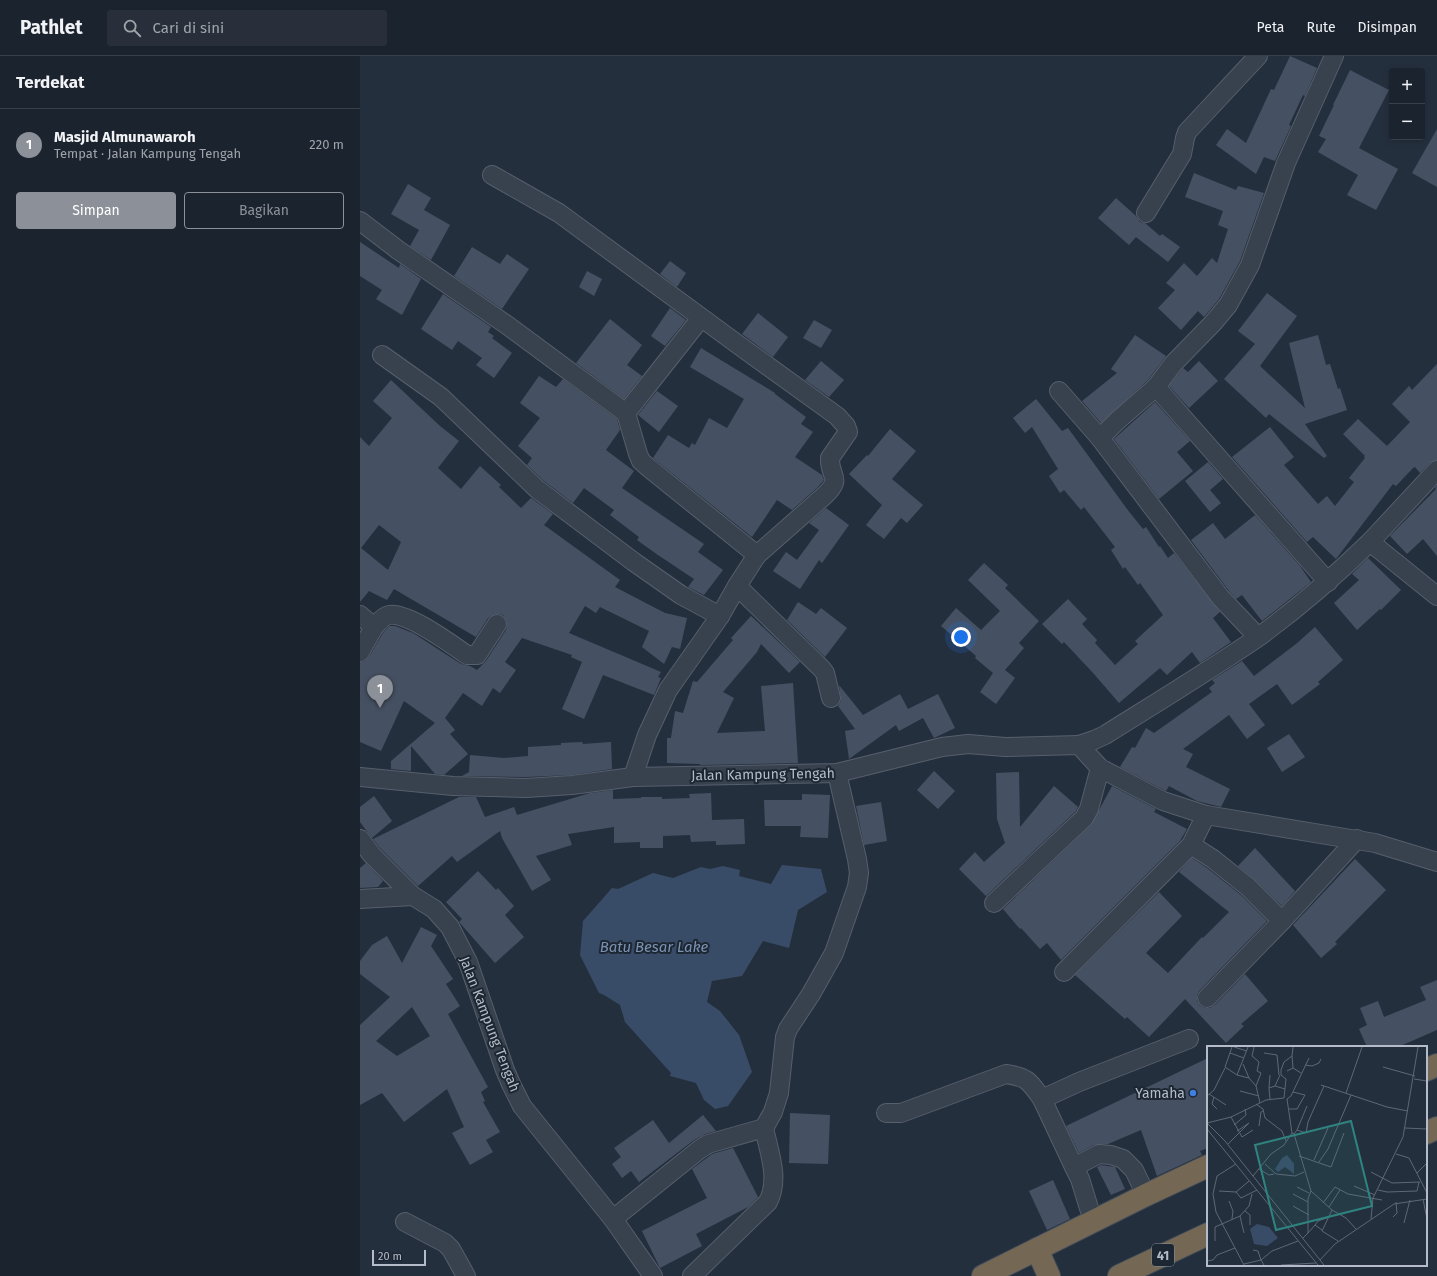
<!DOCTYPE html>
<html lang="id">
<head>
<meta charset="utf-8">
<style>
  :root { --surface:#1b232e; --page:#282f3a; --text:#f1f3f6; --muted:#a0a4aa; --line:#39404a; --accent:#8c9099 }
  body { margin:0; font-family:"Fira Sans",sans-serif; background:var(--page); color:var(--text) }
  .controls { position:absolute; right:12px; top:12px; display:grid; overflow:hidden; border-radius:4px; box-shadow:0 2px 6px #0003 }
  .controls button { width:36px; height:36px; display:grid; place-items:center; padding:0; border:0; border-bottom:1px solid var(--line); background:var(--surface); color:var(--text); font:20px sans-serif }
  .scale { position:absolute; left:12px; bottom:10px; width:54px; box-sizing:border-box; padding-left:4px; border:2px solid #b4bcc9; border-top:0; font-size:11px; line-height:14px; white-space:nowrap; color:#b4bcc9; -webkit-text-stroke:3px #1d2633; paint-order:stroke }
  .you { position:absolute; left:601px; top:581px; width:14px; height:14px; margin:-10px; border:3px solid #fff; border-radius:50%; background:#1a73e8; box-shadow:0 0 0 6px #1a73e833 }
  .badge { display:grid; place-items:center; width:26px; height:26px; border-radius:50%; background:var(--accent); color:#fff; font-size:13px; font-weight:700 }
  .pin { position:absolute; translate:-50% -33px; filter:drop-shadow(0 1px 2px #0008) }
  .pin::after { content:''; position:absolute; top:21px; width:14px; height:12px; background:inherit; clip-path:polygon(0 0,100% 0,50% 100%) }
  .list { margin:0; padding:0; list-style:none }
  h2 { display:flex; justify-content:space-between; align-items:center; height:52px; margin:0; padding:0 16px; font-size:17px }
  h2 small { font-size:13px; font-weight:400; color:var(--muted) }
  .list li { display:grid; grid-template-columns:26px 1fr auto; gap:12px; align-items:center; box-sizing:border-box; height:72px; padding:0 16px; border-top:1px solid var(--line) }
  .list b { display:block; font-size:15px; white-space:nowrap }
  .list p { margin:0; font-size:13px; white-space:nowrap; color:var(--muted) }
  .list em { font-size:13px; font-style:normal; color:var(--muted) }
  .actions { display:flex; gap:8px; padding:12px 16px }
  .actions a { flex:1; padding:9px 0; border:1px solid var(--accent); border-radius:4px; text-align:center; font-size:14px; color:var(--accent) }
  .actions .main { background:var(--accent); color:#fff }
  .icon { flex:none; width:22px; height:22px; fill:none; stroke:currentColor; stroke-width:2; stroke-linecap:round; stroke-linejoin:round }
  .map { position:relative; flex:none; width:1077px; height:1220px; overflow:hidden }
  header { display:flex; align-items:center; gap:24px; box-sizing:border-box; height:56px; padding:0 20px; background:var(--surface); border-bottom:1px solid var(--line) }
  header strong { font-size:19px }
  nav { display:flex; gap:22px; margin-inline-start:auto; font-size:14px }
  .search { width:280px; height:36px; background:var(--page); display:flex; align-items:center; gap:10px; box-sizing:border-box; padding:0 14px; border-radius:4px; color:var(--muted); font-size:15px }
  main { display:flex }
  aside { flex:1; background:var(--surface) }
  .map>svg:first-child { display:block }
  .water { fill:#394c67 }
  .building { fill:#455162; fill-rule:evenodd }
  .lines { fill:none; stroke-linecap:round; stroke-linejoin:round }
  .minor-casing { stroke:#565f6c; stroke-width:20 }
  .highway-casing { stroke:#434c59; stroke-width:24 }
  .minor { stroke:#38414e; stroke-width:18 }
  .highway { stroke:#746855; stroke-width:22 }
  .shop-dot { fill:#3f7fe0; stroke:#1d2633; stroke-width:1.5 }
  .labels { text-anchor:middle; stroke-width:4; stroke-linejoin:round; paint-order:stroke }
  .shield { fill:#1d2633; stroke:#878f9c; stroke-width:1 }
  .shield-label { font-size:13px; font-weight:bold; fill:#b4bcc9 }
  .street-label { font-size:14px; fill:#b4bcc9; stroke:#1d2633 }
  .poi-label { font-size:14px; fill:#b4bcc9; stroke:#1d2633; text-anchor:end }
  .water-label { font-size:15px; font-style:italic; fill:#7c92b1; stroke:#1d2633 }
  .inset-road { fill:none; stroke:#5e6776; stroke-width:1 }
  .view { fill:#308480; fill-opacity:0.15; stroke:#308480; stroke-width:2 }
  .inset-edge { fill:none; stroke:#b4bcc9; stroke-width:2 }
</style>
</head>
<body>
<header>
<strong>Pathlet</strong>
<div class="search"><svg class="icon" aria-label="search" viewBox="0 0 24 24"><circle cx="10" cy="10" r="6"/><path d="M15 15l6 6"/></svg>Cari di sini</div>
<nav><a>Peta</a><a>Rute</a><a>Disimpan</a></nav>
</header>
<main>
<aside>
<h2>Terdekat<small></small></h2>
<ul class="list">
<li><span class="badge">1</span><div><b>Masjid Almunawaroh</b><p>Tempat · Jalan Kampung Tengah</p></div><em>220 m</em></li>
</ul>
<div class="actions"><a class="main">Simpan</a><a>Bagikan</a></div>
</aside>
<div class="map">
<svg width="1077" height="1220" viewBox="0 0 1077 1220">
  <rect width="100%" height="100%" fill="#242f3e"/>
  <path class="water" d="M 422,809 L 461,813 L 467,836 L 438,854 L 429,892 L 403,885 L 382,920 L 352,925 L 347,946 L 360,955 L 379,979 L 392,1016 L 368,1050 L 355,1053 L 344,1044 L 336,1027 L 310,1020 L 311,1017 L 265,966 L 260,949 L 244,939 L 239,937 L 220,899 L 223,865 L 252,832 L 258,833 L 293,817 L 313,822 L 341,811 L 350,813 L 363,810 L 380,814 L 379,820 L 411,828 Z"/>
  <g class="building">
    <path d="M 930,0 L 957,12 L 945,40 L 943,39 L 929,69 L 931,70 L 915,105 L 904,101 L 896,118 L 856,89 L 867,73 L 886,87 L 911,33 L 914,34 Z"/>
    <path d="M 990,14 L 1029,34 L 999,92 L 1038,113 L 1016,154 L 987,139 L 998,119 L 958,96 L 966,83 L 959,80 L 974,49 L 973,49 Z"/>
    <path d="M 1077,73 L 1077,131 L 1052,117 Z"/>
    <path d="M 834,117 L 876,134 L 878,130 L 904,137 L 880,205 L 859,243 L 844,261 L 838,255 L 821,274 L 798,252 L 815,234 L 806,227 L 824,207 L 837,220 L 852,202 L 857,207 L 868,173 L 858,169 L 863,155 L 825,141 Z"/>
    <path d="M 48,128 L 71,142 L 64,154 L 90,169 L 71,204 L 50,190 L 59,174 L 31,158 Z"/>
    <path d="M 756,142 L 776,160 L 780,166 L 785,167 L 800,180 L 802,178 L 820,191 L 808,206 L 776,181 L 769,189 L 738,162 Z"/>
    <path d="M 0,186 L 39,212 L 40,208 L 61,223 L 42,259 L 16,243 L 22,234 L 0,220 Z"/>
    <path d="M 112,191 L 140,208 L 147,198 L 169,213 L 142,253 L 94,220 Z"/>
    <path d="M 310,205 L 326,217 L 317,231 L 300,218 Z"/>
    <path d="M 227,215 L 242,223 L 234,240 L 219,231 Z"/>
    <path d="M 907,237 L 937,260 L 900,310 L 945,352 L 929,287 L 958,279 L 966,309 L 970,308 L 978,333 L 980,332 L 987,354 L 945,368 L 967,400 L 964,402 L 909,358 L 906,362 L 864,323 L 895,288 L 878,275 Z"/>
    <path d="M 83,238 L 131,271 L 128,276 L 134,280 L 132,282 L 152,297 L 134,322 L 116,309 L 122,302 L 98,285 L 92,294 L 61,273 Z"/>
    <path d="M 310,252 L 326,264 L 305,290 L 291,280 Z"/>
    <path d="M 398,257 L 428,281 L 413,301 L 382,278 Z"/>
    <path d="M 250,263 L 282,289 L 267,309 L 282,320 L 264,343 L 216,307 Z"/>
    <path d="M 454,264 L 472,274 L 461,292 L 443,282 Z"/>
    <path d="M 775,279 L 806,300 L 788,324 L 741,367 L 722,345 L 757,317 L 751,313 Z"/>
    <path d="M 341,292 L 415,337 L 415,338 L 446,361 L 441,368 L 453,376 L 435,401 L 462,419 L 464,424 L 457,432 L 432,454 L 417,444 L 392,481 L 293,402 L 308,379 L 329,392 L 332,387 L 335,389 L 349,362 L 367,372 L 384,343 L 330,311 Z"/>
    <path d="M 461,305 L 484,324 L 469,341 L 445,324 Z"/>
    <path d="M 839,305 L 858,325 L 829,352 L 809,330 L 823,312 L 828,316 Z"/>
    <path d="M 1077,308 L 1077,404 L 1070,407 L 1060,417 L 1055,411 L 1053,412 L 1036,430 L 1033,428 L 976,503 L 953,481 L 947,486 L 872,401 L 910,371 L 934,401 L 924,409 L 958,448 L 967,440 L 975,450 L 994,426 L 989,422 L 1005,402 L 1004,401 L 1005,400 L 983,378 L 998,363 L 1027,390 L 1050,366 L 1032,348 L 1049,330 L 1052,334 Z"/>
    <path d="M 179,320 L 196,331 L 203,323 L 257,363 L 260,374 L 246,394 L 274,415 L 262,432 L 344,488 L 338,496 L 363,514 L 344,539 L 328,531 L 334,523 L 298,499 L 277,484 L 279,481 L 250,459 L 254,454 L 224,432 L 213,447 L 184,425 L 167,409 L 172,402 L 158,390 L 180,362 L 160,347 Z"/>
    <path d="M 31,324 L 80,370 L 99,385 L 78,412 L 101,433 L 120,410 L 141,429 L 139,431 L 161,452 L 171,442 L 193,458 L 184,469 L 260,524 L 255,531 L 305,557 L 327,562 L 320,593 L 312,591 L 304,608 L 282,591 L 289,575 L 240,551 L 236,557 L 225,550 L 209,577 L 301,616 L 298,621 L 301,622 L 294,639 L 243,619 L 224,663 L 202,653 L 222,606 L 211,601 L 212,599 L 162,582 L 145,606 L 156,614 L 140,637 L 133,632 L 122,650 L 103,637 L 85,662 L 95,674 L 90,678 L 108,698 L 84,719 L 75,718 L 51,690 L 51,715 L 31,713 L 31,705 L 75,667 L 44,645 L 21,695 L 0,686 L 0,606 L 5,605 L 9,601 L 23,577 L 29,570 L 35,570 L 53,577 L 101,608 L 110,610 L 117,614 L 126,605 L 146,574 L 147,569 L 146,564 L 143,559 L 138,558 L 133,559 L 128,562 L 116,581 L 34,533 L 27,544 L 9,535 L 0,546 L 0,381 L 9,390 L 32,362 L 13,345 ZM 19,469 L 41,486 L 28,514 L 1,492 Z"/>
    <path d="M 297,335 L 318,350 L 299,376 L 278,359 Z"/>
    <path d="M 676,343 L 702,375 L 708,372 L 767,453 L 783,473 L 786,471 L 799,491 L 800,490 L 808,502 L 814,497 L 860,556 L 853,562 L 871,586 L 840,607 L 832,596 L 807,619 L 800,612 L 759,647 L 734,618 L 704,586 L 702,588 L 682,568 L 708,543 L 727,563 L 722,568 L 737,584 L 735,587 L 755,609 L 778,588 L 775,585 L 803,559 L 780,527 L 778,529 L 765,511 L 763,513 L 751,494 L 755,491 L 724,451 L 721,454 L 704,434 L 700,437 L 689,420 L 698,413 L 672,371 L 665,377 L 653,362 Z"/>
    <path d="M 795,346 L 830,385 L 817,396 L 833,415 L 799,443 L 754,383 Z"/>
    <path d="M 530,373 L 556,395 L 532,423 L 563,449 L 547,467 L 541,462 L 524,483 L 506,469 L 522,449 L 489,418 L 507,399 L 508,400 Z"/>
    <path d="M 848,406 L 863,423 L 850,434 L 861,447 L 850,456 L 825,425 Z"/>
    <path d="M 1077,429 L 1077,500 L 1063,483 L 1047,498 L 1030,480 L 1076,433 L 1075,432 Z"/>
    <path d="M 466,452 L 489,469 L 462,507 L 459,504 L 440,533 L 413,515 L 426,496 L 437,504 L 459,474 L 449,467 Z"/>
    <path d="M 895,459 L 940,510 L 951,526 L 902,565 L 882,539 L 876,543 L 869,535 L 831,484 L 853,467 L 865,483 Z"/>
    <path d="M 1008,502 L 1041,534 L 1021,554 L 1020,553 L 997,574 L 974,547 L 999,524 L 992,518 Z"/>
    <path d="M 624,507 L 648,529 L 645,532 L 679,565 L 659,587 L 664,592 L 645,614 L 655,622 L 636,648 L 620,636 L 633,617 L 615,602 L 616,600 L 581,570 L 596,552 L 621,574 L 640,555 L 608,524 Z"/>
    <path d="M 438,546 L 456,558 L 461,552 L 487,572 L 465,601 L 427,564 Z"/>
    <path d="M 391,560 L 440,606 L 429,617 L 401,588 L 397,596 L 363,636 L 374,642 L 357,677 L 405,675 L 401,630 L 433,627 L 438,707 L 340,709 L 340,708 L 307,707 L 307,682 L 311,682 L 315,655 L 323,657 L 333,625 L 337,626 L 373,584 L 371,582 Z"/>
    <path d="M 955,571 L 983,604 L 958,626 L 960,628 L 932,649 L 917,628 L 889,648 L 905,669 L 887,683 L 869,659 L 823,693 L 833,698 L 826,711 L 870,733 L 861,751 L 837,745 L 809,730 L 806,735 L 760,711 L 772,691 L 775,692 L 786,672 L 794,677 L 852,636 L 849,632 L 855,627 L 852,624 L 882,605 L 894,620 L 936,588 Z"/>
    <path d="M 479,629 L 503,659 L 540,638 L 548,653 L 578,638 L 595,672 L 574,682 L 563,662 L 539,675 L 536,669 L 489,703 L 485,675 L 495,673 L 478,650 L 481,645 Z"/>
    <path d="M 929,678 L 945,701 L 922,716 L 907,692 Z"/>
    <path d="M 222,686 L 223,688 L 251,686 L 252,713 L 211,719 L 166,721 L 102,720 L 109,716 L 110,699 L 144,702 L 168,700 L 168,691 L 201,689 L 201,687 Z"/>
    <path d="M 574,715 L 595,735 L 578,753 L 557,734 Z"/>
    <path d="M 659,716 L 660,771 L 694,730 L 718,751 L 716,755 L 626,840 L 599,813 L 615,796 L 624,806 L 645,787 L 637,763 L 636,717 Z"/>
    <path d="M 752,730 L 796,753 L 794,756 L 827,773 L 820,785 L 701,904 L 687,887 L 680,893 L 661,872 L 660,873 L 643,853 L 731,769 Z"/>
    <path d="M 253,734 L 253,743 L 281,742 L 281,741 L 302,741 L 302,743 L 330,742 L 329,738 L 351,737 L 352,764 L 384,763 L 385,788 L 356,789 L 356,785 L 331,786 L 330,779 L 303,780 L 303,792 L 280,792 L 280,786 L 254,787 L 254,771 L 208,778 L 212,789 L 176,800 L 191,824 L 172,835 L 142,782 L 140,775 L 97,806 L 92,800 L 58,830 L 20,792 L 13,783 L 99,741 L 116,741 L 125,761 L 154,751 L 157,759 L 230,737 Z"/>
    <path d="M 442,738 L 470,739 L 468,782 L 440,781 L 441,770 L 405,770 L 404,744 L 442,744 Z"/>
    <path d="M 14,740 L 32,765 L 12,782 L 0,766 L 0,751 Z"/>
    <path d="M 521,746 L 527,785 L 504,789 L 496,750 Z"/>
    <path d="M 895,792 L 935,835 L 922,850 L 895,824 L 878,810 Z"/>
    <path d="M 832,802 L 847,812 L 881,839 L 907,865 L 839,935 L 837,939 L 837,945 L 840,950 L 845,952 L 850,952 L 855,949 L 885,918 L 908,945 L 881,968 L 884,970 L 866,987 L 825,943 L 789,981 L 767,961 L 765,963 L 715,919 L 799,836 L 822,860 L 786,897 L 808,917 L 842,881 L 843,882 L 869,856 L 819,816 Z"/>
    <path d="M 995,803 L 1026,834 L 975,886 L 977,888 L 961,902 L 933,869 Z"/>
    <path d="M 6,807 L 23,825 L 18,831 L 0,832 L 0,812 Z"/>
    <path d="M 118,815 L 136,834 L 138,832 L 154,850 L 145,859 L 164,881 L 135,907 L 99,866 L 102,863 L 86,846 Z"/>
    <path d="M 61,871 L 77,879 L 71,890 L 93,923 L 86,928 L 100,950 L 88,958 L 128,1031 L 121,1036 L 125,1045 L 123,1046 L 140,1076 L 126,1084 L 133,1096 L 110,1109 L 92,1077 L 104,1071 L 87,1033 L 44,1066 L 22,1037 L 0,1049 L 0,969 L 30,941 L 0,918 L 0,905 L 12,889 L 27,880 L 42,907 ZM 52,951 L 70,980 L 37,1000 L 16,985 Z"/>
    <path d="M 1077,924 L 1077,974 L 1038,991 L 1007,991 L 999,973 L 1007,969 L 1000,952 L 1018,945 L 1024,961 L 1066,944 L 1060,931 Z"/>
    <path d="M 848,1002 L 848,1092 L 840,1095 L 842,1099 L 797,1120 L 781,1074 L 748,1088 L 734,1089 L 719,1097 L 706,1070 Z"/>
    <path d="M 430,1057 L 470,1059 L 468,1108 L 429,1107 Z"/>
    <path d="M 343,1059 L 356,1075 L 345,1078 L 334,1084 L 279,1126 L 271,1115 L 262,1122 L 252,1108 L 261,1101 L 254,1092 L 293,1064 L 309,1087 Z"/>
    <path d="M 373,1092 L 398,1141 L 388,1151 L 336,1178 L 342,1190 L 300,1212 L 282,1175 L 347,1142 L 332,1113 L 352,1098 Z"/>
    <path d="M 741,1109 L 755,1111 L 765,1133 L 751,1139 L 737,1111 Z"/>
    <path d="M 693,1124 L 710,1163 L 687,1174 L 669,1135 Z"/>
  </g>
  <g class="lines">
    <g class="minor-casing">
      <g id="minor">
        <path d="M 132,119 L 199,157 L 380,290 L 477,360 L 486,370 L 488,376 L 470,402 C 469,422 484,421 464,440 L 397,499 L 377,530 L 360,560 L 308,634 L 287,679 L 273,721"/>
        <path d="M 786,157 L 822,98 L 825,82 L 827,76 L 898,0"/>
        <path d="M 0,165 L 38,194 L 147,269 L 266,357 L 278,398 L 281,405 L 289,412 L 397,499"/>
        <path d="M 22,299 L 81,341 L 177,433 L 274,506 L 321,539 L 360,560"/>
        <path d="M 796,331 L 968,526"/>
        <path d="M 699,335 L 740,382"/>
        <path d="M 266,357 L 341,262"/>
        <path d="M 1010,486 L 1077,414"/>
        <path d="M 377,530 L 462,613 L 465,617 L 471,642"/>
        <path d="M 0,559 L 14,571 L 0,596"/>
        <path d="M 14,571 C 18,567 23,560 29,559 C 48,556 91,588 107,599 L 117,599 L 137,568"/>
        <path d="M 898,581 L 861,542 L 740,382 L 757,365 L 796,331 L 813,308 L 853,267 L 868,249 L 890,209 L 926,107 L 974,0"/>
        <path d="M 719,689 L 734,684 L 745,679 C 796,647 847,616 897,582 C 937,553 975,520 1010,486 L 1077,540"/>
        <path d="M 0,721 L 93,730 L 166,732 L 212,729 L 273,721 L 477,717 L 582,691 L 608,688 L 645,691 L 719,689 L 740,712 L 803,745 L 846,759 L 1015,787 L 1077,806"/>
        <path d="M 0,783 L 12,799 L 53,840 L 74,853 L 90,871 L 108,906 L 145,1014 L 151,1028 L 162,1050 L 253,1163 L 293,1220"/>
        <path d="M 831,789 L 853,803 L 888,831 L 922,865"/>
        <path d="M 0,843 L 53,840"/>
        <path d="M 634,847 L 724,762 L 729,753 L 740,712"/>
        <path d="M 704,916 L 831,789 L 846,759"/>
        <path d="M 847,942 L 922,865 L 997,783"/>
        <path d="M 526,1057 L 541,1057 L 646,1018 C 668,1021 670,1026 682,1043"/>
        <path d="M 714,1111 L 739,1098 L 751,1099 L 763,1103 L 774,1114 L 786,1139"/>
        <path d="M 253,1163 L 340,1093 L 348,1088 L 404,1072 L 413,1056 L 419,1037 L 425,981 L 428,973 L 451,938 L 474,897 L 497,831 L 499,817 L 497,803 L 477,717"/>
        <path d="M 733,1165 L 720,1123 L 714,1111 L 682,1043 L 719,1026 L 829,983"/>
        <path d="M 45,1166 L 85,1187 L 91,1193 L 106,1220"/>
        <path d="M 332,1220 L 408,1146 C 420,1123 409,1096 404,1072"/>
      </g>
    </g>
    <g class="highway-casing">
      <g id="highway">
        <path d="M 1066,1014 L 1077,1009"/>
        <path d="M 1066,1077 L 1077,1072"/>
        <path d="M 677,1193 L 689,1220"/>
        <path d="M 623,1220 L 786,1139 L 848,1110"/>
        <path d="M 759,1220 L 848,1178"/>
      </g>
    </g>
    <use href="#minor" class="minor"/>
    <use href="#highway" class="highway"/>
  </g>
  <circle class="shop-dot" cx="833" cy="1037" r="4"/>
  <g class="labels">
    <rect class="shield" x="792" y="1188" width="22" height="22" rx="3"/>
    <g class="shield-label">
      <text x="803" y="1204">41</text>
    </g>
    <g class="street-label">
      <text transform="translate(403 718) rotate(-1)" y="5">Jalan Kampung Tengah</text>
      <text transform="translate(130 968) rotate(69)" y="5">Jalan Kampung Tengah</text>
    </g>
    <g class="poi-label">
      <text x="825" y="1042">Yamaha</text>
    </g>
    <g class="water-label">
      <text x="294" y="896">Batu Besar Lake</text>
    </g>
  </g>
  <g transform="translate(847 990)">
    <rect width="220" height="220" fill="#242f3e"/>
    <path d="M 80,109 L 87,118 L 87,128 L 78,121 L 71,126 L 68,123 L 75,112 ZM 50,178 L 62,181 L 71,192 L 60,200 L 47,198 L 43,183 Z" fill="#394c67"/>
    <path class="inset-road" d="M 25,1 L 18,21 L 30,29 L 41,1M 27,1 L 40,5M 47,1 L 45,10 L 52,16 L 50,25 L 54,27 L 49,40M 23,7 L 37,12M 57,7 L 70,9 L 72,29M 85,10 L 86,22M 36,18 L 42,32M 98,19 L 105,20 L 112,17 L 114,13M 176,21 L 208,30M 80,25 L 86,22 L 94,27M 30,29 L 42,32 L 49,40 L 53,57M 207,33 L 220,35M 114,39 L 180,61 L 201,65M 68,40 L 73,29M 62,42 L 63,29M 33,45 L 52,50M 139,47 L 155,1M 2,48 L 19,59M 0,50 L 7,44 L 18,22M 7,51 L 5,58 L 10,63M 63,53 L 62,42 L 68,40 L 78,43M 80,53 L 84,50 L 102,12M 80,53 L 85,87M 49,58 L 56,63 L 58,72 L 75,85 L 79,95M 82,63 L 90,63 L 98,49 L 86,46M 24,71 L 35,91 L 46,84M 0,77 L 24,71 L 59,54 L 77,52 L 79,33 L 74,29 L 74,24 L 77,16 L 85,10 L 86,1M 0,77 L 18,95 L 117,219M 27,79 L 39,69 L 38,63M 52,80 L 54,66 L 56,65M 198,82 L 220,83M 0,83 L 111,219M 90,84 L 100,60M 87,88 L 90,84 L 99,87 L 101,76 L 117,40M 21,98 L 42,77 L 30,85M 189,108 L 202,112 L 220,147M 92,110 L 124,121 L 137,87M 107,114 L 121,82M 112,116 L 121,103 L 144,49M 29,118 L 10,130 L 6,148 L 9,166 L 37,219M 58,118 L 69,128 L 88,130 L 97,126M 52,123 L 62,129 L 67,128M 164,126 L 185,137 L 213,136M 210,127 L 220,117M 46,130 L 64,108 L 77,99 L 85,87 L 87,88 L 104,145 L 101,153 L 101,187 L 96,192M 147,140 L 168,149M 90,141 L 102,147M 171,144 L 180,146 L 210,145 L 212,136M 12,145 L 29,146 L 42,135M 104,145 L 125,164 L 115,185 L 131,195M 29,146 L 34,152 L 50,144M 86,148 L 101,156M 216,153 L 220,173M 22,155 L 26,165 L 25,173M 116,157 L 128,141 L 141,148 L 175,154M 86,160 L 102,169M 122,161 L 133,144M 125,164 L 139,172 L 149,183M 38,165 L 43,169 L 43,179M 33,170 L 37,187M 186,171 L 190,167 L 189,156M 164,173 L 166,152 L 196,91 L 211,1M 197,177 L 203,154M 108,179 L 111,175 L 122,171M 101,187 L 108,179 L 115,184M 8,195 L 8,181 L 33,170 L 42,160 L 45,148M 113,214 L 128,198 L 187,158 L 220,153M 0,215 L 6,214 L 10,209 L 28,202M 37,218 L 54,214 L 51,205 L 46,204M 57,219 L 54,214 L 65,205 L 91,195M 74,219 L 109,217"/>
    <path class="view" d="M 144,75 L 165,160 L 69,184 L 48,99 Z"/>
    <rect width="220" height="220" class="inset-edge"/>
  </g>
</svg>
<div class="controls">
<button>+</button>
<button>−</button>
</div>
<div class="scale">20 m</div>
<div class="you"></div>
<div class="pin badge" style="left:20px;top:652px">1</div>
</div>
</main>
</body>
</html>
